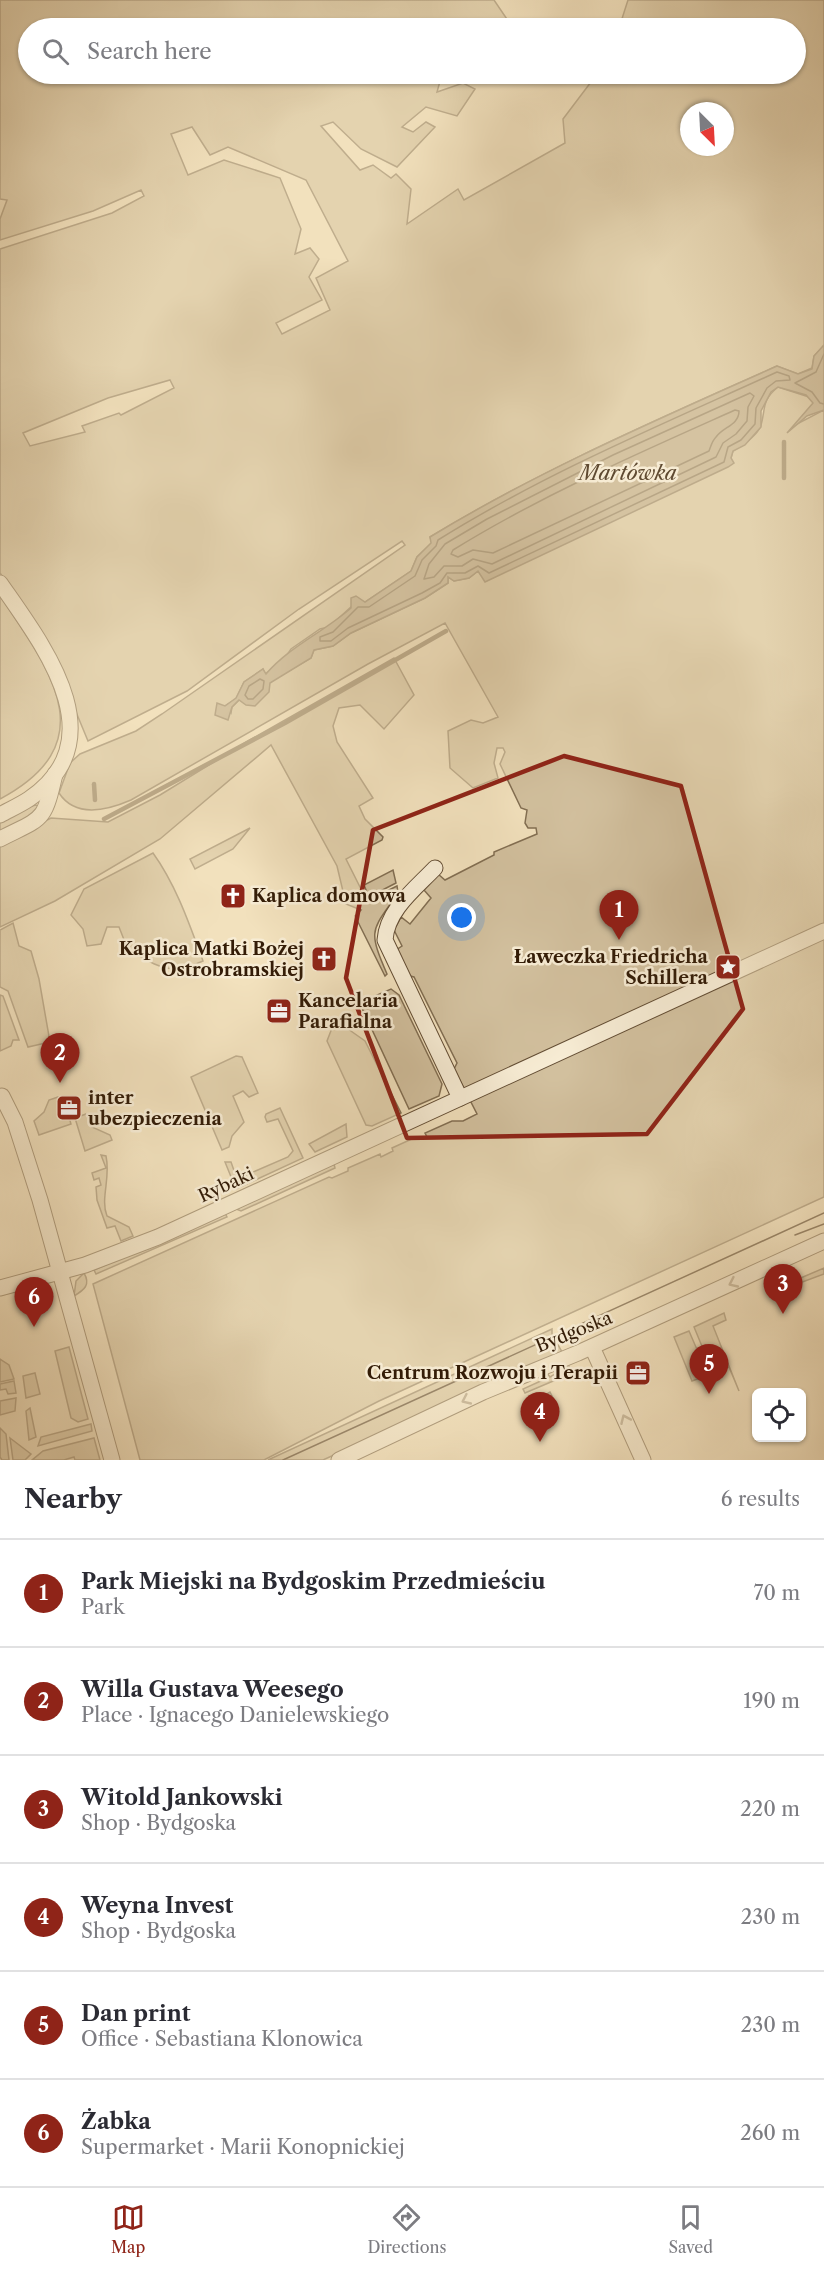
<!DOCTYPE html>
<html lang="en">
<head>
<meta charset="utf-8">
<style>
  :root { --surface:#fff; --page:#f7f7f7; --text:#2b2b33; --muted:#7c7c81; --line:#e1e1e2; --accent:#8f2418 }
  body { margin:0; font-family:"Libre Caslon Text",serif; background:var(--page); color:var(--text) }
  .controls { position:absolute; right:18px; bottom:18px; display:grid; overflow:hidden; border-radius:9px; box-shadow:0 2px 4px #0004 }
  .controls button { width:54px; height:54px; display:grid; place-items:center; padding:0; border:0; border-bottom:2px solid var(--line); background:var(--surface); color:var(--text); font:30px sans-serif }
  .compass { position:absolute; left:680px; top:102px; width:54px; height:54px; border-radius:50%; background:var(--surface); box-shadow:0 2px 4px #0004; rotate:156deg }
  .you { position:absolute; left:462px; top:918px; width:21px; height:21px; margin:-15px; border:4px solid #fff; border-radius:50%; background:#1a73e8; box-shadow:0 0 0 9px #1a73e833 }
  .badge { display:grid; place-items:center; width:39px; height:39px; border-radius:50%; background:var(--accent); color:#fff; font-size:20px; font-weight:700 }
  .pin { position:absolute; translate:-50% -50px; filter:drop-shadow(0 2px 3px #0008) }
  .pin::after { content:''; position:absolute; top:32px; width:21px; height:18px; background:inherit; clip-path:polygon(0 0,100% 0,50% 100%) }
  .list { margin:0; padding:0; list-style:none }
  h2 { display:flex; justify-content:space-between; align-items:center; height:78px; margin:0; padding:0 24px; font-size:26px }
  h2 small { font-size:20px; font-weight:400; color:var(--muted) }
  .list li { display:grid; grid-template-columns:39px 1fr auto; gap:18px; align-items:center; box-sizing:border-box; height:108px; padding:0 24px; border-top:2px solid var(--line) }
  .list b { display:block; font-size:22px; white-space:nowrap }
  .list p { margin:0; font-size:20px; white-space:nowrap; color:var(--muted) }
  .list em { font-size:20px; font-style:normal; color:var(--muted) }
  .icon { flex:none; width:33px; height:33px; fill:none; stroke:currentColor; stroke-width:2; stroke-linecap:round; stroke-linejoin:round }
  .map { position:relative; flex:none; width:824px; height:1460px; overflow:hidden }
  .search { position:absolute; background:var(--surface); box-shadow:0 2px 4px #0004; left:18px; right:18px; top:18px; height:66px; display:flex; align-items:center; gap:15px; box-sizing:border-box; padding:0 21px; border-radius:33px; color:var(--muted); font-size:22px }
  .sheet { height:726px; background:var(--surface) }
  nav { display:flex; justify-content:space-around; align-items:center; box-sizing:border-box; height:84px; border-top:2px solid var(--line); background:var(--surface); font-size:16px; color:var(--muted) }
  nav a { display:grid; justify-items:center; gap:3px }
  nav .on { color:var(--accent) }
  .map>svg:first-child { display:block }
  .green { fill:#d2c09e; stroke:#826e52; stroke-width:1.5; fill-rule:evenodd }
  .water { fill:#b19e7f; stroke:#7f6a4f; stroke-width:1.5 }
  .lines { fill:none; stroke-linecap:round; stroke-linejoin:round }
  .shore { stroke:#725d43; stroke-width:1.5 }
  .stream { stroke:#7f6a4f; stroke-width:4.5 }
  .minor-casing { stroke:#634d34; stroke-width:17 }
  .minor { stroke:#f7ecd4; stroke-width:15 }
  .tram { stroke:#331c07; stroke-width:1.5 }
  .oneway { stroke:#9f8e78 }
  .marked { fill:none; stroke:#8f2418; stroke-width:4.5; stroke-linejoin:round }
  .labels { text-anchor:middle; stroke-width:5; stroke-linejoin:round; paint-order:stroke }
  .poi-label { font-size:18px; font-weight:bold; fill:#331c07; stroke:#f7ecd4; text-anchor:start }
  .street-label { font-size:18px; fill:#331c07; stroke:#f7ecd4 }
  .water-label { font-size:20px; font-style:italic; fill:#5f4a31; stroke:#f7ecd4 }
</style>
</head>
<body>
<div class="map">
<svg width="824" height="1460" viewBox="0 0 824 1460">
  <rect width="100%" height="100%" fill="#f2e1bd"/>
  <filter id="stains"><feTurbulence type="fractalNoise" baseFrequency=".00333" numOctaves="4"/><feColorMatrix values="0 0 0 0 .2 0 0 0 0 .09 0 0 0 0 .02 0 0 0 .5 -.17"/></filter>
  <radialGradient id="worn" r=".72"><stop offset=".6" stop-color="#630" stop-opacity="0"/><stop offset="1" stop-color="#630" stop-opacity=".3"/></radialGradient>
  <g class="green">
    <path d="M 0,0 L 494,0 L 513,28 L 28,28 L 28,74 L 442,74 L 437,92 L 463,83 L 475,89 L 457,116 L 426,107 L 402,127 L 413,132 L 426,122 L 435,127 L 397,167 L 361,149 L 333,122 L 321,126 L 360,170 L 373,165 L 391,178 L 396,174 L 411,189 L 407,224 L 458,189 L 464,200 L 565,143 L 563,119 L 597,74 L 796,74 L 796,28 L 619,28 L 628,0 L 824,0 L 824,345 L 814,356 L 812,368 L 798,374 L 777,366 C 659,419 540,470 430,537 L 432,543 L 417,557 L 411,571 L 365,602 L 351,607 L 329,627 L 320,629 L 291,649 L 285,658 L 265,674 L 263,669 L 244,682 L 236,699 L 225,706 L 231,713 L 232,707 L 239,700 L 311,658 L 314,650 L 333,646 L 351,633 L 425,598 L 448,583 L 448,577 L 454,581 L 469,578 L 478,571 L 486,581 L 731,458 L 733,451 C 742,446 758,435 761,425 C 766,408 761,401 778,387 L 809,397 L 814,403 L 795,425 L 824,410 L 824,1197 L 379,1401 L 264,1460 L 140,1460 L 93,1284 L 329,1177 L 332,1178 L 348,1171 L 348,1168 L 380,1154 L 381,1157 L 393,1151 L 392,1148 L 416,1137 L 420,1139 L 427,1137 L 425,1133 L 452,1121 L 463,1121 L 477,1114 L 454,1069 L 457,1063 L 414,977 L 406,975 L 396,950 L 402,946 L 394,930 L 401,917 L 410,924 L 431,898 L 424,890 L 438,874 L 445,880 L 494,855 L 494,852 L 537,834 L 536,828 L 528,828 L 525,823 L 527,810 L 521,808 L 500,764 L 505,752 L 503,748 L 497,748 L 494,763 L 498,778 L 473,788 L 450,768 L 448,731 L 471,720 L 483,723 L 498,717 L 445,623 L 368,664 L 131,800 C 108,810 76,819 59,793 L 70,763 L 80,754 L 136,731 L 162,714 L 405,545 L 402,541 L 299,609 L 187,691 L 88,741 L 45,637 L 0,573 L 0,249 L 112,213 L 144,196 L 141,190 L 93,211 L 0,240 L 0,219 L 7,200 L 0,199 ZM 689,111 L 725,111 L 725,147 L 689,147 ZM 192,127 L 210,155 L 228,147 L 306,180 L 348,261 L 316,278 L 330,310 L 282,334 L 276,323 L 322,300 L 309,277 L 319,259 L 310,248 L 295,254 L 301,229 L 280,178 L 224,160 L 188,175 L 171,134 ZM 170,380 L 174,388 L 121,415 L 119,413 L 82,426 L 85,432 L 30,446 L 23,433 L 108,398 Z"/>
    <path d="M 0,596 C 49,669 107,742 0,799 Z"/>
    <path d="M 394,658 L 414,695 L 384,729 L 360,705 L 339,708 L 333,726 L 337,742 L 373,798 L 359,806 L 365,819 L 383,837 L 382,840 L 346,859 L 367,901 L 397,886 L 398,893 C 372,931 367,928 387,974 L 385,976 L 355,916 L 361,910 L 346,904 L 337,866 L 271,745 L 160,839 L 55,901 L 0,927 L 0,844 L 51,818 L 108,822 L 160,795 L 248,741 Z"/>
    <path d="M 36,805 L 42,809 L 0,836 L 0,820 L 24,808 Z"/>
    <path d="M 250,828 L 233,849 L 195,869 L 190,859 Z"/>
    <path d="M 153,853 C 176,885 189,923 203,961 C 169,977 158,966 128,950 L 119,927 L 107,927 L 101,944 L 87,946 L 83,929 L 71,915 L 84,889 Z"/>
    <path d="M 393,870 L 396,883 L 369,897 L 364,885 Z"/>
    <path d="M 13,923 L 19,946 L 31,951 L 39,979 L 50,1042 L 28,1047 L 8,991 L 0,987 L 0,930 Z"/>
    <path d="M 391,989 L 399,995 L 442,1084 L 439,1096 L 409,1109 L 361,1006 L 361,1002 Z"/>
    <path d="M 0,995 L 3,996 L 19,1040 L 13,1040 L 11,1046 L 0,1051 Z"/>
    <path d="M 341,1024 L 365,1041 L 401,1113 L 372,1126 L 366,1125 L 327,1041 L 332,1028 Z"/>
    <path d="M 236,1056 L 242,1057 L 258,1093 L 249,1097 L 243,1091 L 233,1096 L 244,1122 L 232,1136 L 229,1147 L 222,1150 L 191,1077 Z"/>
    <path d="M 58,1097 L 64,1115 L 68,1114 L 71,1124 L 39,1135 L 34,1121 L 44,1112 L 49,1100 Z"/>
    <path d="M 280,1108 L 303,1158 L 236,1189 L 225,1162 L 231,1162 L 237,1179 L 288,1157 L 293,1151 L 278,1119 L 267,1122 L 265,1117 L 266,1114 Z"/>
    <path d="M 86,1114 L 92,1127 L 110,1135 L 112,1140 L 85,1151 L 75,1118 Z"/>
    <path d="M 346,1124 L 347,1137 L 315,1152 L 309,1144 Z"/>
    <path d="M 101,1155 L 106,1156 C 111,1178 100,1199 107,1216 L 129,1227 L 133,1236 L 121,1241 L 115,1226 L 107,1228 L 97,1200 L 96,1187 L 101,1185 L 99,1178 L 94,1180 L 92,1173 L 106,1168 Z"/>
    <path d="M 334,1164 L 335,1168 L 241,1211 L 236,1209 Z"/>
    <path d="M 225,1213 L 227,1217 L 96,1274 L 94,1270 Z"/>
    <path d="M 824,1268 L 824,1274 L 797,1284 L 796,1280 Z"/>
    <path d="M 84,1273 C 91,1285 84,1290 74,1296 L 76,1281 Z"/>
    <path d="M 724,1313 L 726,1320 L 713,1326 L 739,1391 L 729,1367 L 713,1373 L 694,1327 Z"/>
    <path d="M 552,1329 L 552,1334 L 562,1352 L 323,1460 L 268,1460 Z"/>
    <path d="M 689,1331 L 708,1375 L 692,1381 L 674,1337 Z"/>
    <path d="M 69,1347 L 88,1419 L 78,1422 L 71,1418 L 55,1351 Z"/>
    <path d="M 0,1359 L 9,1365 L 14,1379 L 0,1382 Z"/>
    <path d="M 569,1366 L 572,1373 L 525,1393 L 523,1389 L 545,1379 L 543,1374 L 547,1373 L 550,1377 Z"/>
    <path d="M 35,1373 L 40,1394 L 26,1398 L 23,1376 Z"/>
    <path d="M 14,1381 L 16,1393 L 8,1394 L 6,1389 L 0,1390 L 0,1384 Z"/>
    <path d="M 550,1392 L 556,1404 L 536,1414 L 537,1400 Z"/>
    <path d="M 16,1398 L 15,1411 L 0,1415 L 0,1401 Z"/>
    <path d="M 30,1408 L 36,1437 L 29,1440 L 26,1411 Z"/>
    <path d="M 91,1424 L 92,1431 L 38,1446 L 41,1437 Z"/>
    <path d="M 0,1428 L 6,1434 L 9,1460 L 2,1460 L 0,1457 Z"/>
    <path d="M 10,1438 L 31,1454 L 25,1460 L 13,1460 Z"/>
    <path d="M 94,1438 L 100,1460 L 75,1460 L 74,1457 L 64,1460 L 32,1460 L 43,1451 Z"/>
  </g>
  <path class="water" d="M 824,345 L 824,410 L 807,416 L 787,433 L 813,403 L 806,395 L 778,387 L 771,392 L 761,411 L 761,427 L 745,445 L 733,451 L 731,458 L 734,463 L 728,467 L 485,582 L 478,571 L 469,578 L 454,581 L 448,577 L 448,583 L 425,598 L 351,633 L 333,646 L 314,650 L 311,658 L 270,683 L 269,692 L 255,706 L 246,705 L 239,700 L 232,707 L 228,720 L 215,715 L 217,703 L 225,706 L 236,698 L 244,682 L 263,669 L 266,674 C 290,646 324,632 351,608 L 351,598 L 356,596 L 365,602 L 411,571 L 417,557 L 431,543 L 430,537 C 540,470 659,419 777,366 L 798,374 L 812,369 L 814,356 Z"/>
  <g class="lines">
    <g class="shore">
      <path d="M 824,354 L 816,372 L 795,383 L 812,392 L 820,403 L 824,404"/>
      <path d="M 777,372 L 789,376 L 790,380 L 776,381 L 767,388 L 756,408 L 755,424 L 741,440 L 728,447 L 724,462 L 489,573 L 478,566 L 465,573 L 447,573 L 440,583 L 422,593 L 348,628 L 331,641 L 320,641 L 320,637 L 333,632 L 358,607 L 369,607 L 415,576 L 422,560 L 436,546 L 438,540 C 545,473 663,424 777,372 Z"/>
      <path d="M 750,393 L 754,396 L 748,407 L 747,421 L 736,434 L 723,443 L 716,457 L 492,564 L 473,559 L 462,566 L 444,566 L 434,577 L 424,579 L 429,564 L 445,544 L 487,519 L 613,455 Z"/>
      <path d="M 735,410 L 739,411 C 739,425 723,427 716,437 C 712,441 711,446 709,451 L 493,553 L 473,550 L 458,557 L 451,554 L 453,550 C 542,495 639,453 735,410 Z"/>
      <path d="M 260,679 L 264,681 L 263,689 L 253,699 L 248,699 L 245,695 L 249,686 Z"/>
    </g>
    <g class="stream">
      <path d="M 784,442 L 784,478"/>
      <path d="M 94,784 L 95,800"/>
      <path d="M 104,819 L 285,723 L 446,631"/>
    </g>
    <g class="minor-casing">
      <g id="minor">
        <path d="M 0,583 C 43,645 117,739 29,799 C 20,805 9,810 0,815"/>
        <path d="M 0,839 C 43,817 44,823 55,774"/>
        <path d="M 435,868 C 415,889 387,910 385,940 L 460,1098"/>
        <path d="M 2,1096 L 15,1122 L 40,1200 L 112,1460"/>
        <path d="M 0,1288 L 85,1265 L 158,1237 L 824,931"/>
        <path d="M 592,1347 L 643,1460"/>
        <path d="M 339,1460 L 483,1392 L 578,1353 L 824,1241"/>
      </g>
    </g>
    <use href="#minor" class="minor"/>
    <g class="tram">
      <path d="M 795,1235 L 824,1224"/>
      <path d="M 283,1460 L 824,1213"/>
    </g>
  </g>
  <defs><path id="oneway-chevron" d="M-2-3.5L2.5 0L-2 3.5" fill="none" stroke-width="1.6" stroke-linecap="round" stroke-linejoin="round" transform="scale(1.5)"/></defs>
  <g class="oneway">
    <use href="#oneway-chevron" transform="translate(733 1283) rotate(155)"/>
    <use href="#oneway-chevron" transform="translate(466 1400) rotate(155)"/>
    <use href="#oneway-chevron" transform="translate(625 1419) rotate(-114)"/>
  </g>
  <path d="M0 0H824V1460H0ZM 564,756 L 681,786 L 743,1009 L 647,1134 L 407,1138 L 346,978 L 373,830 Z" fill="#f2e1bd" fill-opacity=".55" fill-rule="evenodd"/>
  <path class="marked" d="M 564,756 L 681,786 L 743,1009 L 647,1134 L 407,1138 L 346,978 L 373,830 Z"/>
  <defs>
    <g id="church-square" transform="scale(1.35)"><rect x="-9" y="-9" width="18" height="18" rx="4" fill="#8f2418" stroke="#f7ecd4"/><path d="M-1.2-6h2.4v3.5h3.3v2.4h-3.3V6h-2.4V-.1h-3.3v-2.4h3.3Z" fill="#fff"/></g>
    <g id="sight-square" transform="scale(1.35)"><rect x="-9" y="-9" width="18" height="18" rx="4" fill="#8f2418" stroke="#f7ecd4"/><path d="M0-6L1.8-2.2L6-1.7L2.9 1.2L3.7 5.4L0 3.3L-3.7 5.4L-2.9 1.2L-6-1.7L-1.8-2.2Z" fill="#fff"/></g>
    <g id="office-square" transform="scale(1.35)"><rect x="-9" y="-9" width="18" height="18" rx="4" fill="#8f2418" stroke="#f7ecd4"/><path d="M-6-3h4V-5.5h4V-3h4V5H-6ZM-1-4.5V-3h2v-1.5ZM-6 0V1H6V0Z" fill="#fff"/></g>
  </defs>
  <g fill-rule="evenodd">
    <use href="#church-square" x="233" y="896"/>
    <use href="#church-square" x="324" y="959"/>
    <use href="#sight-square" x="728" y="967"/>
    <use href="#office-square" x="279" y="1011"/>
    <use href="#office-square" x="69" y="1108"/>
    <use href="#office-square" x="638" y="1373"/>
  </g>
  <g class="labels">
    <g class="poi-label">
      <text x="252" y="902">Kaplica domowa</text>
      <text x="304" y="955" text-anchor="end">Kaplica Matki Bożej<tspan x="304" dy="21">Ostrobramskiej</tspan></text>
      <text x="708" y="963" text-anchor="end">Ławeczka Friedricha<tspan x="708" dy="21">Schillera</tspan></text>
      <text x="298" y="1007">Kancelaria<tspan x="298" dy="21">Parafialna</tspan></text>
      <text x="88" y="1104">inter<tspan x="88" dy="21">ubezpieczenia</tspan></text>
      <text x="618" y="1379" text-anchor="end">Centrum Rozwoju i Terapii</text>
    </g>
    <g class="street-label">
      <text transform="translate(226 1185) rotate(-25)" y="6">Rybaki</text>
      <text transform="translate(574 1332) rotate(-22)" y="6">Bydgoska</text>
    </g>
    <g class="water-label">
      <text x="628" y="480">Martówka</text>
    </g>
  </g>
  <rect width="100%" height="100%" filter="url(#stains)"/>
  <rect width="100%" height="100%" fill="url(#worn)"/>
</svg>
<div class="controls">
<button><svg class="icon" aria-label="locate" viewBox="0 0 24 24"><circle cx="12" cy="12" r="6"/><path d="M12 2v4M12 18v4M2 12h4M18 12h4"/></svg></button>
</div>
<svg class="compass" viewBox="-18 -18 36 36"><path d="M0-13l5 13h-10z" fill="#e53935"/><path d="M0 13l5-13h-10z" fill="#7c7c81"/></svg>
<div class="you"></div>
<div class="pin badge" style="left:619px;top:940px">1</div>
<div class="pin badge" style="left:60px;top:1083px">2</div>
<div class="pin badge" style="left:783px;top:1314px">3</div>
<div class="pin badge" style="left:540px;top:1442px">4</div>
<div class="pin badge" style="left:709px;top:1394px">5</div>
<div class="pin badge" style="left:34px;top:1327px">6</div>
<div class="search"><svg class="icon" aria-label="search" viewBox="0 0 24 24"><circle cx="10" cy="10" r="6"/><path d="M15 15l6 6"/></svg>Search here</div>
</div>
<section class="sheet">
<h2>Nearby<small>6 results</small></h2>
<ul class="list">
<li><span class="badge">1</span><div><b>Park Miejski na Bydgoskim Przedmieściu</b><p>Park</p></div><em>70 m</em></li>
<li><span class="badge">2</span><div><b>Willa Gustava Weesego</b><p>Place · Ignacego Danielewskiego</p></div><em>190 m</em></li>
<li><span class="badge">3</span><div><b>Witold Jankowski</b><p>Shop · Bydgoska</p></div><em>220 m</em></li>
<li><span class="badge">4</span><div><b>Weyna Invest</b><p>Shop · Bydgoska</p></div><em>230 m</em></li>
<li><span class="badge">5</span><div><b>Dan print</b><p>Office · Sebastiana Klonowica</p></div><em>230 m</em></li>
<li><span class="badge">6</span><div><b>Żabka</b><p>Supermarket · Marii Konopnickiej</p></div><em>260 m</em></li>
</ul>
</section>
<nav>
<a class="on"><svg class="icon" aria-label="map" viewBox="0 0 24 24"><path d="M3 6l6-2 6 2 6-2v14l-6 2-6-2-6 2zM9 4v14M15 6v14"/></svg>Map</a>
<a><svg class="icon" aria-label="directions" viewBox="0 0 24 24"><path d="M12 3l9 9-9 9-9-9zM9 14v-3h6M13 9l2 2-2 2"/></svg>Directions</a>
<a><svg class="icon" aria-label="saved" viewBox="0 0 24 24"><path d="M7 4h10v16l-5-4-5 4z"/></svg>Saved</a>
</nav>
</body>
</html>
